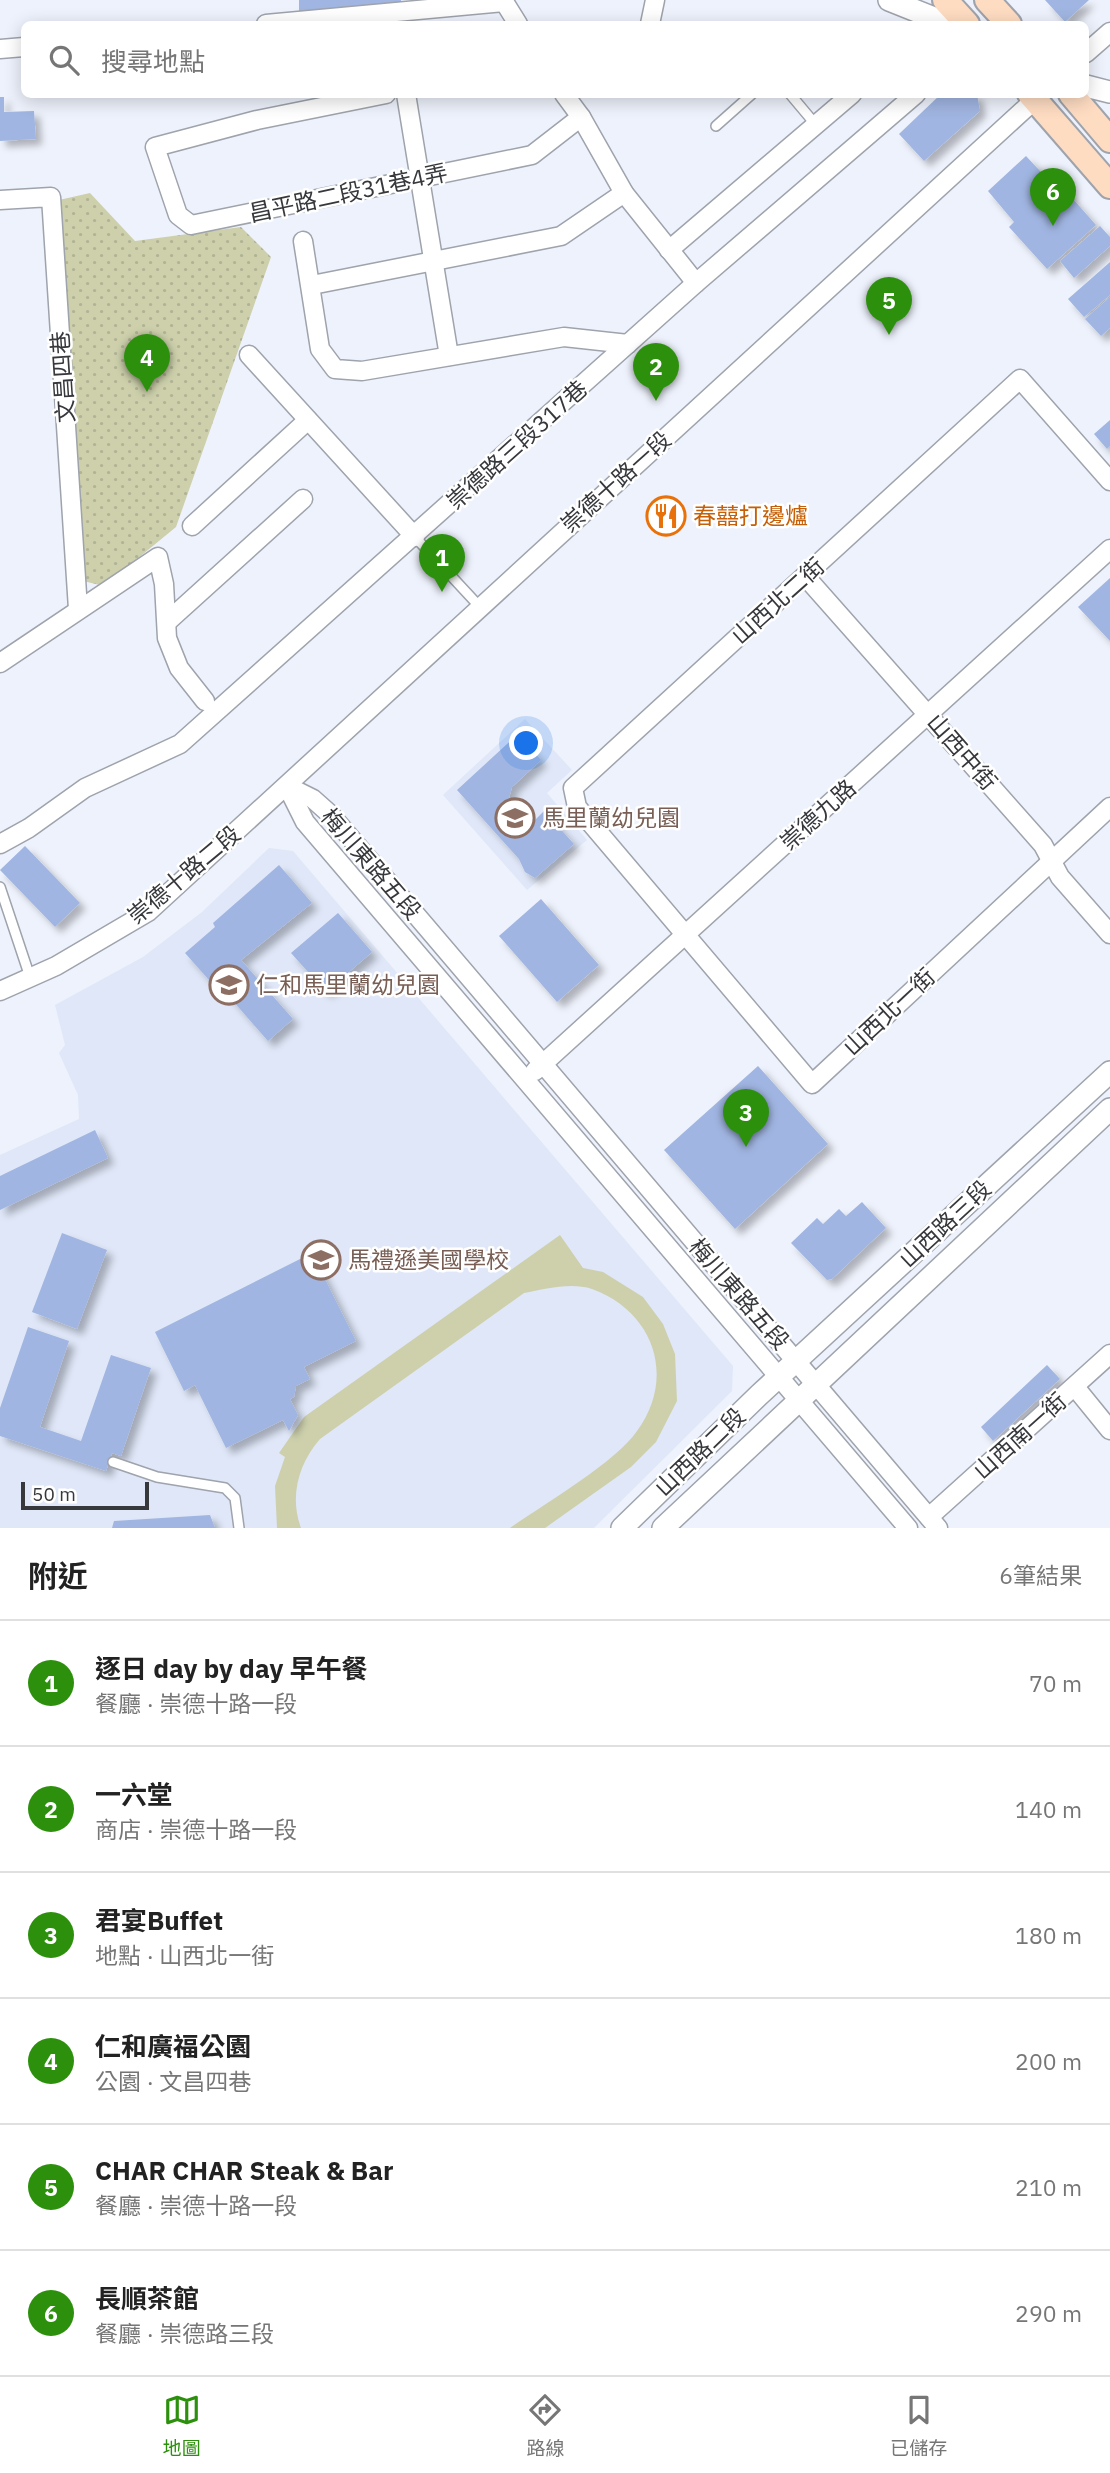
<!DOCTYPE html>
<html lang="zh-TW">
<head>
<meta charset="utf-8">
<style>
  :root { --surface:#fff; --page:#f6f6f6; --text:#222; --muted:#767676; --line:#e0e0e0; --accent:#2c900d }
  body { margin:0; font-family:"IBM Plex Sans","Noto Sans TC",sans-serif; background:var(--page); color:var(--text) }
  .scale { position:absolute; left:21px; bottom:18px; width:128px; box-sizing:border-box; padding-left:7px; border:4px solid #36383c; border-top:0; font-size:19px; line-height:24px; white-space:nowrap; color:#36383c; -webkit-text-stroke:5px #fff; paint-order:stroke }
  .you { position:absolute; left:527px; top:744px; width:24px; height:24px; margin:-18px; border:5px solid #fff; border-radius:50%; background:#1a73e8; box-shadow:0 0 0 10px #1a73e833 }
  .badge { display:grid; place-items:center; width:46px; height:46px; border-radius:50%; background:var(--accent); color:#fff; font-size:23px; font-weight:700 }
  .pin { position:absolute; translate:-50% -58px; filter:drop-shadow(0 2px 4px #0008) }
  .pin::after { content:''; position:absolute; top:37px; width:24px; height:21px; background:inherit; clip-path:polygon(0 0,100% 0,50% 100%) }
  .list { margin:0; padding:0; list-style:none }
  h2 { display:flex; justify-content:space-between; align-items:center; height:91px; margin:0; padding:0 28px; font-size:30px }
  h2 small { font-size:23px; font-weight:400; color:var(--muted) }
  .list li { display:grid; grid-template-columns:46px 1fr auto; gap:21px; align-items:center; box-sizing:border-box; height:126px; padding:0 28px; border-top:2px solid var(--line) }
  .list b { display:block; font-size:26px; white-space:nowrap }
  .list p { margin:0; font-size:23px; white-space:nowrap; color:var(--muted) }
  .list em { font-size:23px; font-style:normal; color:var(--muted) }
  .icon { flex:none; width:38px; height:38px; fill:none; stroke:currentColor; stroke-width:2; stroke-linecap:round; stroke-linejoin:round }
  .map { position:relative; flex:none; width:1110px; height:1528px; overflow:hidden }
  .search { position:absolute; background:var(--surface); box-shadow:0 4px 18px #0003; left:21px; right:21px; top:21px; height:77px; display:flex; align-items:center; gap:18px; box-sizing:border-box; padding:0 24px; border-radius:10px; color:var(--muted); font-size:26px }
  .sheet { height:847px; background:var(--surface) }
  nav { display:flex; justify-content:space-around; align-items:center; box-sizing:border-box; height:98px; border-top:2px solid var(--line); background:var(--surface); font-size:19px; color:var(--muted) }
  nav a { display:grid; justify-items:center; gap:4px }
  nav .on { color:var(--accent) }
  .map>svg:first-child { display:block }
  .built { fill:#dfe7f8 }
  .park { fill:url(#park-dots) }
  .pitch { fill:#cdd0ab }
  .building { fill:#a0b5e1; filter:url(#shadow) }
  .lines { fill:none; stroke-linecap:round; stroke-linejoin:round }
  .service-casing { stroke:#9ea3ac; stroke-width:12 }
  .minor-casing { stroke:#9ea3ac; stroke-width:21 }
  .tertiary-casing { stroke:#9ea3ac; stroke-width:24 }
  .secondary-casing { stroke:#9ea3ac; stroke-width:28 }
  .service { stroke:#fff; stroke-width:9 }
  .minor { stroke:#fff; stroke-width:18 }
  .tertiary { stroke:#fff; stroke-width:21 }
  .secondary { stroke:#fedcc2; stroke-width:24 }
  .labels { text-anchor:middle; stroke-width:5; stroke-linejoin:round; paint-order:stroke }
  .street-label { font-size:23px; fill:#36383c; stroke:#fff }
  .food-label { font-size:23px; fill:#c56008; stroke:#fff; text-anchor:start }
  .education-label { font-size:23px; fill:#785e54; stroke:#fff; text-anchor:start }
</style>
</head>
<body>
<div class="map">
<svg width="1110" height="1528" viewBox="0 0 1110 1528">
  <defs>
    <pattern id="park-dots" width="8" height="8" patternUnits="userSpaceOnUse" patternTransform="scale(1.75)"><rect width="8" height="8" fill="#cdd0ab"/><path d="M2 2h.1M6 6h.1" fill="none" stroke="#b1b394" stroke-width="1.8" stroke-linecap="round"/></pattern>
    <filter id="shadow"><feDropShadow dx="6" dy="6" stdDeviation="3.5" flood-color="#0004"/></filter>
  </defs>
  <rect width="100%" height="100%" fill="#eef2fc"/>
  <g class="built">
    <path d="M 525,719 L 572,770 L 547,793 L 587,840 L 527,890 L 443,795 Z"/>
    <path d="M 269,848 L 293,851 L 733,1366 L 732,1391 L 594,1528 L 0,1528 L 0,1155 L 79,1119 L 78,1095 L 59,1053 L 65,1045 L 55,1005 L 143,957 L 202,912 Z"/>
  </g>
  <path class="park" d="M 90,193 L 135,241 L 241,227 L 271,257 L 176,527 L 104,586 L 83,581 L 59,200 Z"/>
  <path class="pitch" d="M 560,1235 L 583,1268 L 603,1272 L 643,1297 L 663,1324 L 675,1354 L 677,1401 L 656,1442 L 631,1467 L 545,1528 L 510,1528 C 544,1504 615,1463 637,1431 C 676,1378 655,1312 592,1289 C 571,1282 545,1289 524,1293 L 320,1439 C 299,1463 289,1496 301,1528 L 277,1528 L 275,1486 L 285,1457 L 279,1453 L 304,1417 Z"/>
  <g class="building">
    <path d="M 299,0 L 401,0 L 401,2 L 299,12 Z"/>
    <path d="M 1045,0 L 1089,0 L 1065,22 Z"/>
    <path d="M 941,94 L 977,94 L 980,111 L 924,161 L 899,134 Z"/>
    <path d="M 0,97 L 4,97 L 4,112 L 34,111 L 36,139 L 0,141 Z"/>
    <path d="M 1026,156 L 1054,186 L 1058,182 L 1096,225 L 1047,269 L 1009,227 L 1014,222 L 988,191 Z"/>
    <path d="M 1100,226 L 1110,237 L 1110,246 L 1074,278 L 1060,261 Z"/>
    <path d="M 1110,262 L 1110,295 L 1084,317 L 1068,299 Z"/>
    <path d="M 1110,297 L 1110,328 L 1101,336 L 1085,319 Z"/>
    <path d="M 1110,420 L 1110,446 L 1107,449 L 1094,434 Z"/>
    <path d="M 1110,578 L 1110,641 L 1078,607 Z"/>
    <path d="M 518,734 L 541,760 L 512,787 L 509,798 L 532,823 L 544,811 L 574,844 L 535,878 L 525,872 L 519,859 L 457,790 Z"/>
    <path d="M 25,846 L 80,903 L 55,927 L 0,870 Z"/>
    <path d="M 279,865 L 312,903 L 241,960 L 293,1019 L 268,1041 L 212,977 L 209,980 L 185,953 L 215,927 L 213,923 Z"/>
    <path d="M 541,899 L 599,965 L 557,1002 L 499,936 Z"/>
    <path d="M 338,913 L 372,952 L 326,992 L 291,953 Z"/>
    <path d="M 758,1066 L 828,1144 L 735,1229 L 664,1150 Z"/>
    <path d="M 95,1130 L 108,1158 L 0,1210 L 0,1176 Z"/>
    <path d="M 862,1202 L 886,1228 L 832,1279 L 827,1280 L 791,1243 L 817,1218 L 823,1224 L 839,1209 L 846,1216 Z"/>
    <path d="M 62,1233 L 107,1250 L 77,1329 L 32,1312 Z"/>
    <path d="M 312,1253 L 356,1341 L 304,1367 L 310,1379 L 296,1386 L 294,1397 L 290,1399 L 298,1415 L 289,1431 L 283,1420 L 226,1448 L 195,1385 L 184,1391 L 155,1332 Z"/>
    <path d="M 28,1327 L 69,1341 L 40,1427 L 81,1441 L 111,1355 L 151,1368 L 121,1456 L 112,1453 L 106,1471 L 0,1436 L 0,1408 Z"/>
    <path d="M 1047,1365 L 1060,1379 L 993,1441 L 981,1427 Z"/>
    <path d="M 210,1515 L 215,1528 L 112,1528 L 114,1521 Z"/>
  </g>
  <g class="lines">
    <g class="service-casing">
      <g id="service">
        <path d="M 790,94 L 816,125"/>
        <path d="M 716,126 L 752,94"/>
        <path d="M 415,537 L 479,606"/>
        <path d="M 0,887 L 30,977"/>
        <path d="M 113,1462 L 157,1477 L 225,1488 L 235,1498 L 239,1528"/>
      </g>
    </g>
    <g class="minor-casing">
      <g id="minor">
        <path d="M 503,0 L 518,24"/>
        <path d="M 266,24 L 504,2"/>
        <path d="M 650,24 L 655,0"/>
        <path d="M 0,49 L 24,47"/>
        <path d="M 1086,53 L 1110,32"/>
        <path d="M 386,94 L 257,120 L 155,147 L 178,215 L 191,225 L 532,155 L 581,117"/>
        <path d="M 406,94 L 449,356"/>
        <path d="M 564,94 L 581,117 L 624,193 L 696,283"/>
        <path d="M 0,200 L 51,197 L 78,609"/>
        <path d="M 303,241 L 320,349 L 335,369 L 362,371 L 564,337 L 628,344"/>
        <path d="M 669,250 L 852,94"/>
        <path d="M 312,285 L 561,236 L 624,193"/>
        <path d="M 249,355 L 415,537"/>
        <path d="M 1110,481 L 1020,379 L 573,788 L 577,807 L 812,1084 L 1110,807"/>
        <path d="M 192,526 L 308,420"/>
        <path d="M 805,576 L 1043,845 L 1060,877 L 1110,934"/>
        <path d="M 167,622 L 303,499"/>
        <path d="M 0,663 L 158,557 L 164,584 L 167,638 L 179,668 L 205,701"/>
        <path d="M 287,786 L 313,799 L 331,815 L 938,1528"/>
        <path d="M 287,786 L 305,822 L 908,1528"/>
        <path d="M 0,844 L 29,828 L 85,788 L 180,744 L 696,283 L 916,94"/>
        <path d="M 0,991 L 56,966 L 148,912 L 1041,94"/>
        <path d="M 535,1071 L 1110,549"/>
        <path d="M 1075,1387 L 1110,1430"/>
        <path d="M 929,1517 L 1110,1354"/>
      </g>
    </g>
    <g class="tertiary-casing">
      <g id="tertiary">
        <path d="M 889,0 L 949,24"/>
        <path d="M 1086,86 L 1110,92"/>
        <path d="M 622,1528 L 759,1395 L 1110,1072"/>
        <path d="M 663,1528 L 1110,1109"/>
      </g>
    </g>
    <g class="secondary-casing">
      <g id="secondary">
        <path d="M 945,0 L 967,24"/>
        <path d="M 987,0 L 1009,24"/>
        <path d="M 1030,94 L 1110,186"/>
        <path d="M 1071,94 L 1110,140"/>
      </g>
    </g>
    <use href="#service" class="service"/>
    <use href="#minor" class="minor"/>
    <use href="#tertiary" class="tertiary"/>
    <use href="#secondary" class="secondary"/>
  </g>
  <defs>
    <g id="restaurant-ring" transform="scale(2.0125)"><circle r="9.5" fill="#fff" stroke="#e8710a" stroke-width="1.5"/><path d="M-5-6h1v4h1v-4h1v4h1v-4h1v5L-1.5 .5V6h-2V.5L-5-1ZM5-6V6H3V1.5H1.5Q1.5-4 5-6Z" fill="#e8710a"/></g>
    <g id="school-ring" transform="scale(2.0125)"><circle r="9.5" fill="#fff" stroke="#8d6e63" stroke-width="1.5"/><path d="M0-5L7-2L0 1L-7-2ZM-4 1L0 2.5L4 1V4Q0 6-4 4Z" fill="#8d6e63"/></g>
  </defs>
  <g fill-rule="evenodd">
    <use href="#restaurant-ring" x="666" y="516"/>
    <use href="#school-ring" x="515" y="818"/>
    <use href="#school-ring" x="229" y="985"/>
    <use href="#school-ring" x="321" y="1260"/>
  </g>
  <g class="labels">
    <g class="street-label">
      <text transform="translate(348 193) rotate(-12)" y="8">昌平路二段31巷4弄</text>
      <text transform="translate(63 377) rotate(-94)" y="8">文昌四巷</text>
      <text transform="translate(517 445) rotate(-42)" y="8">崇德路三段317巷</text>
      <text transform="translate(616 482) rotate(-42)" y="8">崇德十路一段</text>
      <text transform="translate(778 601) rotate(-42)" y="8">山西北二街</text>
      <text transform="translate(962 752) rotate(49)" y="8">山西中街</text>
      <text transform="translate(818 815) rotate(-42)" y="8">崇德九路</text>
      <text transform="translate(371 864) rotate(49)" y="8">梅川東路五段</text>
      <text transform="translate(184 875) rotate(-40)" y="8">崇德十路二段</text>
      <text transform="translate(889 1012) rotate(-43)" y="8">山西北一街</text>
      <text transform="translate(945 1224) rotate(-43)" y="8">山西路三段</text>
      <text transform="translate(739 1294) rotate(49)" y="8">梅川東路五段</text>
      <text transform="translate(1020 1436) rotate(-42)" y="8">山西南一街</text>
      <text transform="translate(700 1452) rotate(-44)" y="8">山西路二段</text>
    </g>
    <g class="food-label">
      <text x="693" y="524">春囍打邊爐</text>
    </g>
    <g class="education-label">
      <text x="542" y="826">馬里蘭幼兒園</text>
      <text x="256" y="993">仁和馬里蘭幼兒園</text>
      <text x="348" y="1268">馬禮遜美國學校</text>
    </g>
  </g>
</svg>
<div class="scale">50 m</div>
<div class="you"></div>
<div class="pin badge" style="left:442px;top:592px">1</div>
<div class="pin badge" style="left:656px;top:401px">2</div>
<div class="pin badge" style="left:746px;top:1147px">3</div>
<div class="pin badge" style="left:147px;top:392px">4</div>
<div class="pin badge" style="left:889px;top:335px">5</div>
<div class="pin badge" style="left:1053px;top:226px">6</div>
<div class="search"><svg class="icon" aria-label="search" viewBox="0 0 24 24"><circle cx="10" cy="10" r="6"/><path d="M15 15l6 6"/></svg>搜尋地點</div>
</div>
<section class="sheet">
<h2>附近<small>6筆結果</small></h2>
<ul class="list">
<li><span class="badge">1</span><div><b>逐日 day by day 早午餐</b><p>餐廳 · 崇德十路一段</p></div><em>70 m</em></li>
<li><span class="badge">2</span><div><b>一六堂</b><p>商店 · 崇德十路一段</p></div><em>140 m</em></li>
<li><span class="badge">3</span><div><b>君宴Buffet</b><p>地點 · 山西北一街</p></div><em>180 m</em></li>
<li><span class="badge">4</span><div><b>仁和廣福公園</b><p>公園 · 文昌四巷</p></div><em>200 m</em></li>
<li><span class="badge">5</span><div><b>CHAR CHAR Steak &amp; Bar</b><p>餐廳 · 崇德十路一段</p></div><em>210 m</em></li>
<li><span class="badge">6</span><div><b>長順茶館</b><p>餐廳 · 崇德路三段</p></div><em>290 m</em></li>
</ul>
</section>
<nav>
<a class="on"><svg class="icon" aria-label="map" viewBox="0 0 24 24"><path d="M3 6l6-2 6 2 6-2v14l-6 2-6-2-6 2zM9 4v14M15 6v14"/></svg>地圖</a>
<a><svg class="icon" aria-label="directions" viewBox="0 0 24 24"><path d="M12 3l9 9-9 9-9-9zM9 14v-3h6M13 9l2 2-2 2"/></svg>路線</a>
<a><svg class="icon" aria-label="saved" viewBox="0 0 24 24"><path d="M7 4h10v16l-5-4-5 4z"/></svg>已儲存</a>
</nav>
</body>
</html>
